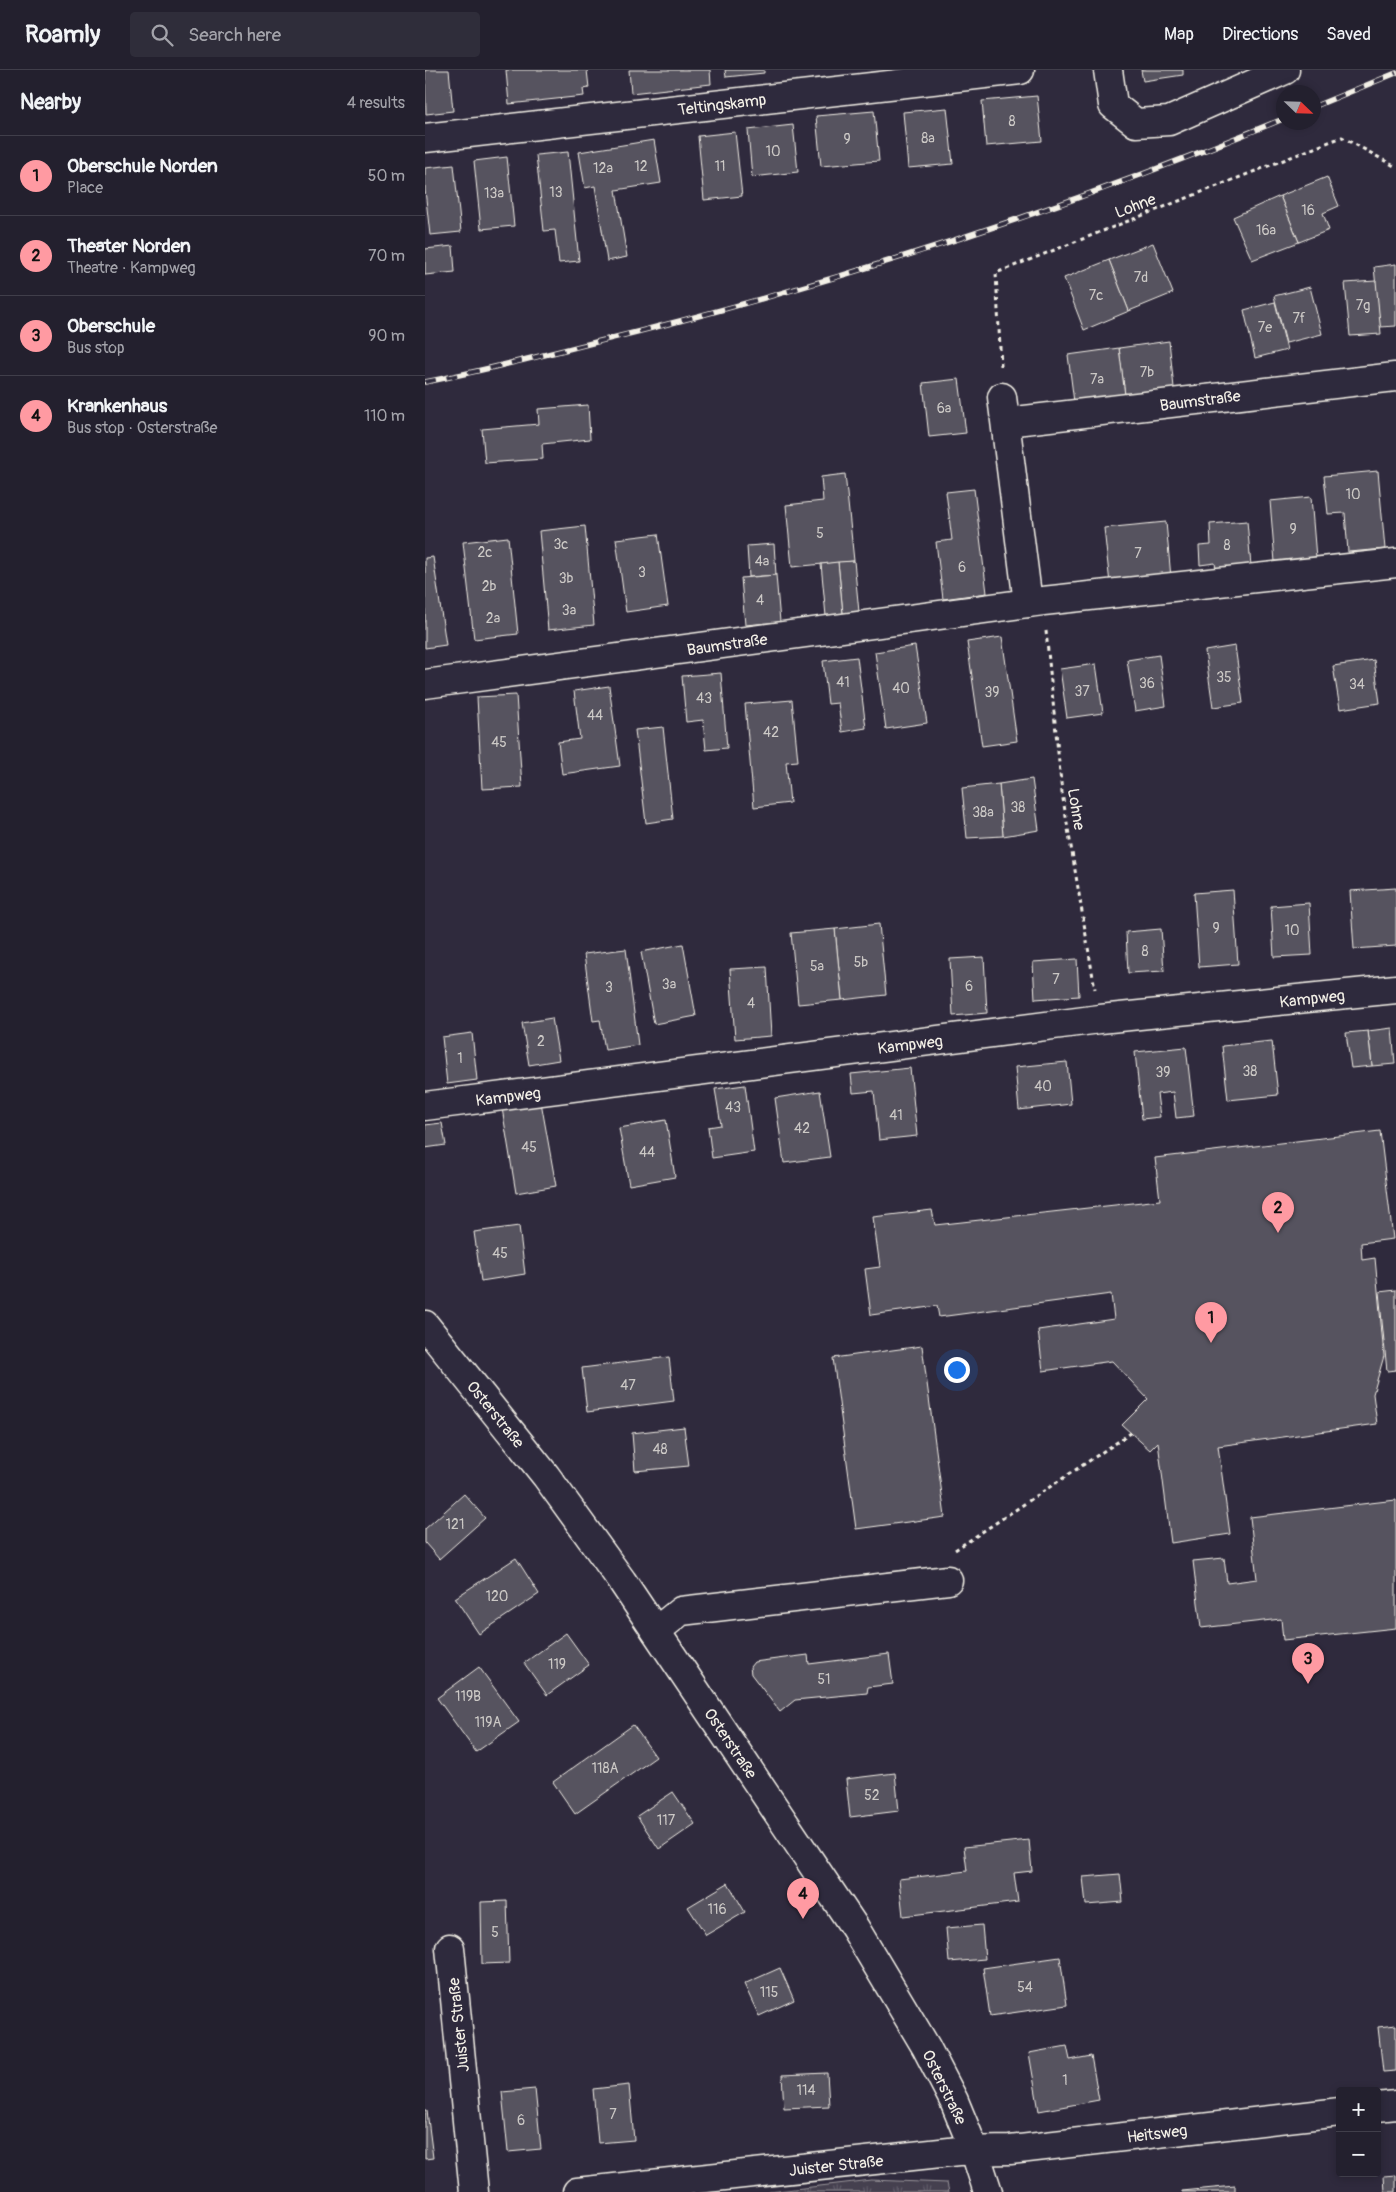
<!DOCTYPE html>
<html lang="en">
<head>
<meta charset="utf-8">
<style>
  :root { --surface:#23202e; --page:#2f2d3a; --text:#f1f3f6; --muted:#a3a3aa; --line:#403e4a; --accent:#ff9aa2 }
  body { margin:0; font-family:Pangolin,sans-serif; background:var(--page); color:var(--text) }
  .controls { position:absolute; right:15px; bottom:15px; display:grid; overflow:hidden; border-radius:5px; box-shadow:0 2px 8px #0003 }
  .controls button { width:45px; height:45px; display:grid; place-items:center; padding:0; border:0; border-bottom:1px solid var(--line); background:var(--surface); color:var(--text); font:25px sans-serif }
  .compass { position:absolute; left:851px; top:15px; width:45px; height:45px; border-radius:50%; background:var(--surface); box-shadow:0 2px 8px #0003; rotate:113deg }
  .you { position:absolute; left:531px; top:1299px; width:18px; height:18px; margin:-12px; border:4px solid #fff; border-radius:50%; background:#1a73e8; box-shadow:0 0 0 8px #1a73e833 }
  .badge { display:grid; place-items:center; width:32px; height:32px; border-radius:50%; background:var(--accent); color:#111; font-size:16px; font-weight:700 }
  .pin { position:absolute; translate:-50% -41px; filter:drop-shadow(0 1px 2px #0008) }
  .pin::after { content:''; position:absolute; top:26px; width:18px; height:15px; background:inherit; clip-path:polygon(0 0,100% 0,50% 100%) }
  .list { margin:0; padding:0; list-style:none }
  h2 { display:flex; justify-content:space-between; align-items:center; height:65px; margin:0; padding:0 20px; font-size:21px }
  h2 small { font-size:16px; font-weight:400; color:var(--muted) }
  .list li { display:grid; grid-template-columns:32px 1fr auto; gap:15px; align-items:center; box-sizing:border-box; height:80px; padding:0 20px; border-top:1px solid var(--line) }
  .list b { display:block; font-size:19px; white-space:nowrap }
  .list p { margin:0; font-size:16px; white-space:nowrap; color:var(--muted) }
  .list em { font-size:16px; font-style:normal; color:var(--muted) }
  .icon { flex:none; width:28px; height:28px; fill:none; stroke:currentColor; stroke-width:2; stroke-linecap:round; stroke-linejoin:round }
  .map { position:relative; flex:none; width:971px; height:2122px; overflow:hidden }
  header { display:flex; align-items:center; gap:30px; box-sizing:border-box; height:70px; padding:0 25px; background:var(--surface); border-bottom:1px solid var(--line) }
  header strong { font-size:24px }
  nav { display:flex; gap:28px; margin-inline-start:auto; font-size:18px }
  .search { width:350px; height:45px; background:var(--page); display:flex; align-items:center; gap:12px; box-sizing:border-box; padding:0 18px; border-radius:5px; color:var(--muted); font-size:19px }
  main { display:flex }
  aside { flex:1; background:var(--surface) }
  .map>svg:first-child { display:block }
  .grass { fill:url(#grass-tufts); stroke:#9c989c }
  .building { fill:#56525f; stroke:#f4f1e8 }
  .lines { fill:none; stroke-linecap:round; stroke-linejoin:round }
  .minor-casing { stroke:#f4f1e8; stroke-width:31 }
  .path { stroke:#f4f1e8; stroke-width:3; stroke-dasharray:4 4; stroke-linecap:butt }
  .minor { stroke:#2f2a3d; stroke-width:28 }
  .rail-casing { stroke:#f4f1e8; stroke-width:5.5 }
  .rail { stroke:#2f2a3d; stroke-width:4; stroke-dasharray:11; stroke-linecap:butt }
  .labels { text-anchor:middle; stroke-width:5; stroke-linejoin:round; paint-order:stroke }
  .number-label { font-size:14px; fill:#ccc9c6 }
  .street-label { font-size:16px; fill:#f4f1e8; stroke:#2f2a3d }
</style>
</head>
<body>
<header>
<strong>Roamly</strong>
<div class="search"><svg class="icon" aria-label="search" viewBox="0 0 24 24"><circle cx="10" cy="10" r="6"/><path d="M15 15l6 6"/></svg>Search here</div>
<nav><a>Map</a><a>Directions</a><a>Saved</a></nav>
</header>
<main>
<aside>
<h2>Nearby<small>4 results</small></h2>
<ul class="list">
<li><span class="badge">1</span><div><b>Oberschule Norden</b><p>Place</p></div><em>50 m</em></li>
<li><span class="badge">2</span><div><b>Theater Norden</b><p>Theatre · Kampweg</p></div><em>70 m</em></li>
<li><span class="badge">3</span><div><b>Oberschule</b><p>Bus stop</p></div><em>90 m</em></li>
<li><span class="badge">4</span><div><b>Krankenhaus</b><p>Bus stop · Osterstraße</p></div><em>110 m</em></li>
</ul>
</aside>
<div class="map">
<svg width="971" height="2122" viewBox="0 0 971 2122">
  <defs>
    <pattern id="grass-tufts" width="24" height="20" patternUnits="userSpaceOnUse" patternTransform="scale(1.25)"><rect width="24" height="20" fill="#454050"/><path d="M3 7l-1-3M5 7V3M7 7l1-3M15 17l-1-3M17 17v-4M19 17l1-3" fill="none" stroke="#605c69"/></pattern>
  </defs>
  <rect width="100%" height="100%" fill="#2f2a3d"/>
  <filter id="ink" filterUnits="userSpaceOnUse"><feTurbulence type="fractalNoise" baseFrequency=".02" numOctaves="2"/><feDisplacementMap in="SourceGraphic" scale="10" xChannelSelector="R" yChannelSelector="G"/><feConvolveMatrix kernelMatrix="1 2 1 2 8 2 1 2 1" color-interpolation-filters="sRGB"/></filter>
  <g filter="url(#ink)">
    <path class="grass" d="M 446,2110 L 522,2113 L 524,2122 L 344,2122 Z"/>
    <g class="building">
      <path d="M 0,0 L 24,0 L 28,41 L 1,44 Z"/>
      <path d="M 81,0 L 162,0 L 164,18 L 158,19 L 159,26 L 84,34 Z"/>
      <path d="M 204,0 L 285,0 L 286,14 L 206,23 Z"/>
      <path d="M 300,0 L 339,0 L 339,3 L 301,7 Z"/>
      <path d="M 716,0 L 758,0 L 758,5 L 718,11 Z"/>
      <path d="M 612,26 L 617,71 L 561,76 L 557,31 Z"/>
      <path d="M 522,38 L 528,94 L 483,98 L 478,42 Z"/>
      <path d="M 449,41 L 454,91 L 396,96 L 391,46 Z"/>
      <path d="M 368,55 L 373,102 L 327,107 L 323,60 Z"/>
      <path d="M 310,62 L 317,126 L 279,130 L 273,66 Z"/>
      <path d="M 229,70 L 236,113 L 191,120 L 202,187 L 182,191 L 170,116 L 160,118 L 154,82 Z"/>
      <path d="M 143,82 L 154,191 L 134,193 L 130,160 L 119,161 L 111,85 Z"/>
      <path d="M 82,87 L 89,156 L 56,159 L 49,91 Z"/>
      <path d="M 29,95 L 36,162 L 5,165 L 0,120 L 0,98 Z"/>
      <path d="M 902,107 L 914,136 L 898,143 L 904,160 L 874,172 L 855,126 Z"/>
      <path d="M 855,126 L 874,172 L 827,190 L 808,147 Z"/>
      <path d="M 728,173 L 748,223 L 704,241 L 684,190 Z"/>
      <path d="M 28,176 L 30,202 L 0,205 L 0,179 Z"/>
      <path d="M 684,190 L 704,241 L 659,260 L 639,208 Z"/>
      <path d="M 971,194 L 971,256 L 955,257 L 949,197 Z"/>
      <path d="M 951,211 L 956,264 L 925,266 L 920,213 Z"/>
      <path d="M 885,217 L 897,264 L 861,273 L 849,226 Z"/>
      <path d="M 850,232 L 862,280 L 830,288 L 819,240 Z"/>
      <path d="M 744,271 L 750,327 L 701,333 L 694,278 Z"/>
      <path d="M 694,278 L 701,333 L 650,340 L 643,285 Z"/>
      <path d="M 534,309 L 541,363 L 504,367 L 498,313 Z"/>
      <path d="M 163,335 L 165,369 L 117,374 L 118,389 L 60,393 L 57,359 L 114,354 L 113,339 Z"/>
      <path d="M 953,401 L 960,479 L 923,482 L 920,443 L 903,444 L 899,406 Z"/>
      <path d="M 420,404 L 429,491 L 367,497 L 361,435 L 398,431 L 396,407 Z"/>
      <path d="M 549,419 L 562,523 L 518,529 L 511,472 L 527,470 L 521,422 Z"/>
      <path d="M 886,427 L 891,488 L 850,492 L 845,431 Z"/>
      <path d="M 822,451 L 826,496 L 791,499 L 790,493 L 775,495 L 774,476 L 786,475 L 785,454 Z"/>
      <path d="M 741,452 L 746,508 L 685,514 L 679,458 Z"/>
      <path d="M 160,456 L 169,555 L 123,560 L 114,461 Z"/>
      <path d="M 233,464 L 243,536 L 201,542 L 191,469 Z"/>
      <path d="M 83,467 L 93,564 L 49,569 L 38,472 Z"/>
      <path d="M 349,474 L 351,505 L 324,507 L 322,476 Z"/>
      <path d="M 8,487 L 21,575 L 0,578 L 0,488 Z"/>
      <path d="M 429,491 L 434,542 L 418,544 L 413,492 Z"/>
      <path d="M 413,492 L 418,544 L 401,546 L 396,494 Z"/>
      <path d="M 351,505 L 355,552 L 320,555 L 316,508 Z"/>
      <path d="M 577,567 L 592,671 L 557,676 L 542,572 Z"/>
      <path d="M 490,576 L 502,653 L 461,659 L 450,582 Z"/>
      <path d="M 810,576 L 818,633 L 788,637 L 780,581 Z"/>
      <path d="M 734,585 L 741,636 L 710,641 L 702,590 Z"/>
      <path d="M 432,587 L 441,658 L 417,662 L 413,633 L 403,634 L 398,591 Z"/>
      <path d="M 949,590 L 955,633 L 915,639 L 908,596 Z"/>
      <path d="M 671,594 L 678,643 L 642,648 L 635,599 Z"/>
      <path d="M 296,603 L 302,678 L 281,680 L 278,650 L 261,652 L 257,606 Z"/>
      <path d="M 184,616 L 195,696 L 137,704 L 133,672 L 155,669 L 149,621 Z"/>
      <path d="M 91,625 L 97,717 L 57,719 L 52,627 Z"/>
      <path d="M 367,630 L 373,691 L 361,692 L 365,733 L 329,737 L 320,634 Z"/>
      <path d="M 238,657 L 248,749 L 221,753 L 210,660 Z"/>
      <path d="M 607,709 L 614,760 L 578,766 L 574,714 Z"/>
      <path d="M 574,714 L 578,766 L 542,768 L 537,718 Z"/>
      <path d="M 971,818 L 971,876 L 929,879 L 925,821 Z"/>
      <path d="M 808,820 L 813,894 L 774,897 L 769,823 Z"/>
      <path d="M 884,833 L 887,885 L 849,887 L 846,836 Z"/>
      <path d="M 454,854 L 461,925 L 417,930 L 410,859 Z"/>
      <path d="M 410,859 L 417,930 L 373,934 L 366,863 Z"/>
      <path d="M 736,859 L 739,901 L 703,903 L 701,862 Z"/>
      <path d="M 258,874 L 271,946 L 229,954 L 216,882 Z"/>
      <path d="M 201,879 L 213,975 L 180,980 L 175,950 L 168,951 L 159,884 Z"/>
      <path d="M 559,887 L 562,943 L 528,946 L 525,889 Z"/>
      <path d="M 652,889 L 654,926 L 610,929 L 608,892 Z"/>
      <path d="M 342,897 L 346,966 L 310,969 L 305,899 Z"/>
      <path d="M 127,948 L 134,990 L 104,995 L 97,953 Z"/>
      <path d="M 967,958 L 970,994 L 947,996 L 943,961 Z"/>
      <path d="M 943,961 L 947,996 L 926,998 L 921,963 Z"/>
      <path d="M 47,963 L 52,1010 L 22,1014 L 17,967 Z"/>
      <path d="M 847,971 L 853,1025 L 803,1030 L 797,976 Z"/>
      <path d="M 761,977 L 769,1046 L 751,1048 L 748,1022 L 732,1024 L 735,1047 L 717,1049 L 710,982 Z"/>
      <path d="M 642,992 L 646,1034 L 594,1040 L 590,997 Z"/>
      <path d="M 485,998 L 492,1066 L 454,1070 L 449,1021 L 428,1023 L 426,1004 Z"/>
      <path d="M 320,1015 L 329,1082 L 287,1088 L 283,1057 L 296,1055 L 290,1019 Z"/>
      <path d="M 395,1021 L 405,1087 L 359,1093 L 350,1028 Z"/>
      <path d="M 116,1032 L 131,1116 L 91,1123 L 77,1038 Z"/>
      <path d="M 241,1050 L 250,1107 L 204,1115 L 194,1058 Z"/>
      <path d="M 17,1053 L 21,1075 L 0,1078 L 0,1055 Z"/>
      <path d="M 955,1061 L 968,1169 L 936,1173 L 937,1190 L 950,1188 L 959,1286 L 948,1324 L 952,1354 L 793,1376 L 805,1464 L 746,1473 L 733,1372 L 725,1380 L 697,1355 L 723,1329 L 687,1291 L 618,1301 L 613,1260 L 689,1249 L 686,1224 L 514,1247 L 512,1236 L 446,1245 L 440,1199 L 455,1197 L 448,1147 L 507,1140 L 510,1155 L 735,1130 L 730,1088 Z"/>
      <path d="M 94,1156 L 100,1204 L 56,1211 L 49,1162 Z"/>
      <path d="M 971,1220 L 971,1300 L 962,1301 L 954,1222 Z"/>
      <path d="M 497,1276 L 520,1447 L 431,1459 L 408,1288 Z"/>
      <path d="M 244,1287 L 249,1331 L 162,1342 L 157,1298 Z"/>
      <path d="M 259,1357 L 264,1396 L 210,1401 L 207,1363 Z"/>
      <path d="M 39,1424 L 60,1448 L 14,1489 L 0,1473 L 0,1459 Z"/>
      <path d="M 971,1430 L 971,1558 L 858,1570 L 856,1549 L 776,1558 L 768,1491 L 799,1488 L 802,1513 L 832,1509 L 825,1447 Z"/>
      <path d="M 91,1488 L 114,1524 L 54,1564 L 30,1528 Z"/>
      <path d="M 141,1563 L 164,1595 L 122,1625 L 99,1593 Z"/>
      <path d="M 464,1584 L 468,1614 L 443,1617 L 442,1623 L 370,1630 L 355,1642 L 326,1604 L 325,1597 L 329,1592 L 383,1585 L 384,1594 Z"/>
      <path d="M 54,1597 L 94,1652 L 51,1682 L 12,1628 Z"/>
      <path d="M 208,1655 L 231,1687 L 150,1744 L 128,1712 Z"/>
      <path d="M 470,1703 L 474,1741 L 425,1747 L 421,1709 Z"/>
      <path d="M 248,1722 L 270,1754 L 234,1779 L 212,1746 Z"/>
      <path d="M 604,1770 L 607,1801 L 589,1803 L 593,1832 L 478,1846 L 474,1809 L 542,1801 L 539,1777 Z"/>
      <path d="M 695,1804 L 698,1832 L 661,1835 L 658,1807 Z"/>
      <path d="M 303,1813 L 320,1842 L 281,1865 L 263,1837 Z"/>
      <path d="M 82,1831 L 84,1893 L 57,1894 L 56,1832 Z"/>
      <path d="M 557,1855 L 560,1889 L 524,1892 L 521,1858 Z"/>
      <path d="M 635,1887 L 642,1935 L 565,1946 L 558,1898 Z"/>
      <path d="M 355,1898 L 369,1930 L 334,1946 L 319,1914 Z"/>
      <path d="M 971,1955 L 971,2001 L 958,2002 L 953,1957 Z"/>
      <path d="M 642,1976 L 645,1990 L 666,1986 L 674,2030 L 614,2041 L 604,1983 Z"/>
      <path d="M 402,2003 L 404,2036 L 359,2038 L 357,2005 Z"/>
      <path d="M 204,2015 L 209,2070 L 173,2073 L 168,2019 Z"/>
      <path d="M 110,2019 L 116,2079 L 83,2082 L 77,2022 Z"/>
      <path d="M 0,2041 L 2,2041 L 8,2088 L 0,2089 Z"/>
      <path d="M 971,2105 L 971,2122 L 960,2122 L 959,2106 Z"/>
      <path d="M 810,2116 L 810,2122 L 757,2122 L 757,2121 Z"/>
    </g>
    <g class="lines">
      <g class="minor-casing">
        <g id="minor">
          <path d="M 683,0 L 688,35 L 711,53 L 744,51 L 860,0"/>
          <path d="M 0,68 L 595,0"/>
          <path d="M 577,327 L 603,533"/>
          <path d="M 581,352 L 970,307"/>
          <path d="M 0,614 L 618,531 L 971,493"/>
          <path d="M 0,1036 L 675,949 L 971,919"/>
          <path d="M 0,1255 L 121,1406 L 197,1511 L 430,1858 L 501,1977 L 529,2031 L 550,2082 L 563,2122"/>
          <path d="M 231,1561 L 256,1541 L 523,1510"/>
          <path d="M 25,1878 L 49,2122"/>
          <path d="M 952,2037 L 971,2035"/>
          <path d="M 152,2122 L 534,2081 L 585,2080 L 915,2042"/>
        </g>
      </g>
      <g class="path">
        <path d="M 576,296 L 571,203 L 917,67 L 971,97"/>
        <path d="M 621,561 L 637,723 L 670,919"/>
        <path d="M 530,1480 L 706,1363"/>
      </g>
      <use href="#minor" class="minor"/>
      <g class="rail-casing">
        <g id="rail">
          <path d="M 888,37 L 971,3"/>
          <path d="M 0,312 C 56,301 112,287 167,273 C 403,216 634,141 858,49"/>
        </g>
      </g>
      <use href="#rail" class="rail"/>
    </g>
  </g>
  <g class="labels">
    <g class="number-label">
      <text x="587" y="56">8</text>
      <text x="503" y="73">8a</text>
      <text x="422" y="74">9</text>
      <text x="348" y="86">10</text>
      <text x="216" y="101">12</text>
      <text x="295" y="101">11</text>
      <text x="178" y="103">12a</text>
      <text x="131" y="127">13</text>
      <text x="69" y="128">13a</text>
      <text x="883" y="145">16</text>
      <text x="841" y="165">16a</text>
      <text x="716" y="212">7d</text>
      <text x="671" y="230">7c</text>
      <text x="938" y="240">7g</text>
      <text x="874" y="253">7f</text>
      <text x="840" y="262">7e</text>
      <text x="722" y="307">7b</text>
      <text x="672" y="314">7a</text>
      <text x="519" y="343">6a</text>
      <text x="928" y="429">10</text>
      <text x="868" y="464">9</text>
      <text x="395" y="468">5</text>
      <text x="136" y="479">3c</text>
      <text x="802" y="480">8</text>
      <text x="60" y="487">2c</text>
      <text x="713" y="488">7</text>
      <text x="337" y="496">4a</text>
      <text x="537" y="502">6</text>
      <text x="217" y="507">3</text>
      <text x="141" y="513">3b</text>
      <text x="64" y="521">2b</text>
      <text x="335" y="535">4</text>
      <text x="144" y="545">3a</text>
      <text x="68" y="553">2a</text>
      <text x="799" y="612">35</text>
      <text x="418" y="617">41</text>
      <text x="722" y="618">36</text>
      <text x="932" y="619">34</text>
      <text x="476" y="623">40</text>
      <text x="657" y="626">37</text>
      <text x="567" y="627">39</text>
      <text x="279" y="633">43</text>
      <text x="170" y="650">44</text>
      <text x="346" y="667">42</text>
      <text x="74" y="677">45</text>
      <text x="593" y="742">38</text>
      <text x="558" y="747">38a</text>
      <text x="791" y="863">9</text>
      <text x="867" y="865">10</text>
      <text x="720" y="886">8</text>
      <text x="436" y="897">5b</text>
      <text x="392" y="901">5a</text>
      <text x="631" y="914">7</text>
      <text x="244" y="919">3a</text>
      <text x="544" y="921">6</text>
      <text x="184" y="922">3</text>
      <text x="326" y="938">4</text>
      <text x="116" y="976">2</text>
      <text x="35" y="993">1</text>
      <text x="825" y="1006">38</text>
      <text x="738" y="1007">39</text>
      <text x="618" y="1021">40</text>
      <text x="308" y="1042">43</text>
      <text x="471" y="1050">41</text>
      <text x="377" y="1063">42</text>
      <text x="104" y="1082">45</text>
      <text x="222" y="1087">44</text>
      <text x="75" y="1188">45</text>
      <text x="203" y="1320">47</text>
      <text x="235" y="1384">48</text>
      <text x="30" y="1459">121</text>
      <text x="72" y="1531">120</text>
      <text x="132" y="1599">119</text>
      <text x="399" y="1614">51</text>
      <text x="43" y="1631">119B</text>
      <text x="63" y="1657">119A</text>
      <text x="180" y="1703">118A</text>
      <text x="447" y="1730">52</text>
      <text x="241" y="1755">117</text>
      <text x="292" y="1844">116</text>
      <text x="70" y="1867">5</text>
      <text x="600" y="1922">54</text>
      <text x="344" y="1927">115</text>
      <text x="640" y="2015">1</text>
      <text x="381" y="2025">114</text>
      <text x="188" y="2049">7</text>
      <text x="96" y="2055">6</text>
    </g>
    <g class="street-label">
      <text transform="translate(297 34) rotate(-7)" y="6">Teltingskamp</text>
      <text transform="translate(710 135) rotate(-21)" y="6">Lohne</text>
      <text transform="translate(775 330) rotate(-7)" y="6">Baumstraße</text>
      <text transform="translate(302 574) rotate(-8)" y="6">Baumstraße</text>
      <text transform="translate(652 739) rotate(81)" y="6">Lohne</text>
      <text transform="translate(887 928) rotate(-6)" y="6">Kampweg</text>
      <text transform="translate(485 974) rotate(-7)" y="6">Kampweg</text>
      <text transform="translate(83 1026) rotate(-7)" y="6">Kampweg</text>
      <text transform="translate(71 1344) rotate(51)" y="6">Osterstraße</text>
      <text transform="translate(306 1673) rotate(56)" y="6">Osterstraße</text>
      <text transform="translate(33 1955) rotate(-96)" y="6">Juister Straße</text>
      <text transform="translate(520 2017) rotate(64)" y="6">Osterstraße</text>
      <text transform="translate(732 2063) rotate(-7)" y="6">Heitsweg</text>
      <text transform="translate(411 2095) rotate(-6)" y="6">Juister Straße</text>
    </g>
  </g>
</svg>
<div class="controls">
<button>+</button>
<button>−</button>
</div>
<svg class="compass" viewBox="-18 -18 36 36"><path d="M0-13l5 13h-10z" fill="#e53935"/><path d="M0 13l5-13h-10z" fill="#a3a3aa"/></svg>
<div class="you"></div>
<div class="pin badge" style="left:786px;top:1273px">1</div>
<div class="pin badge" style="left:853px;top:1163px">2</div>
<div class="pin badge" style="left:883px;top:1614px">3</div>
<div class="pin badge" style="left:378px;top:1849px">4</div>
</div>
</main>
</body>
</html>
